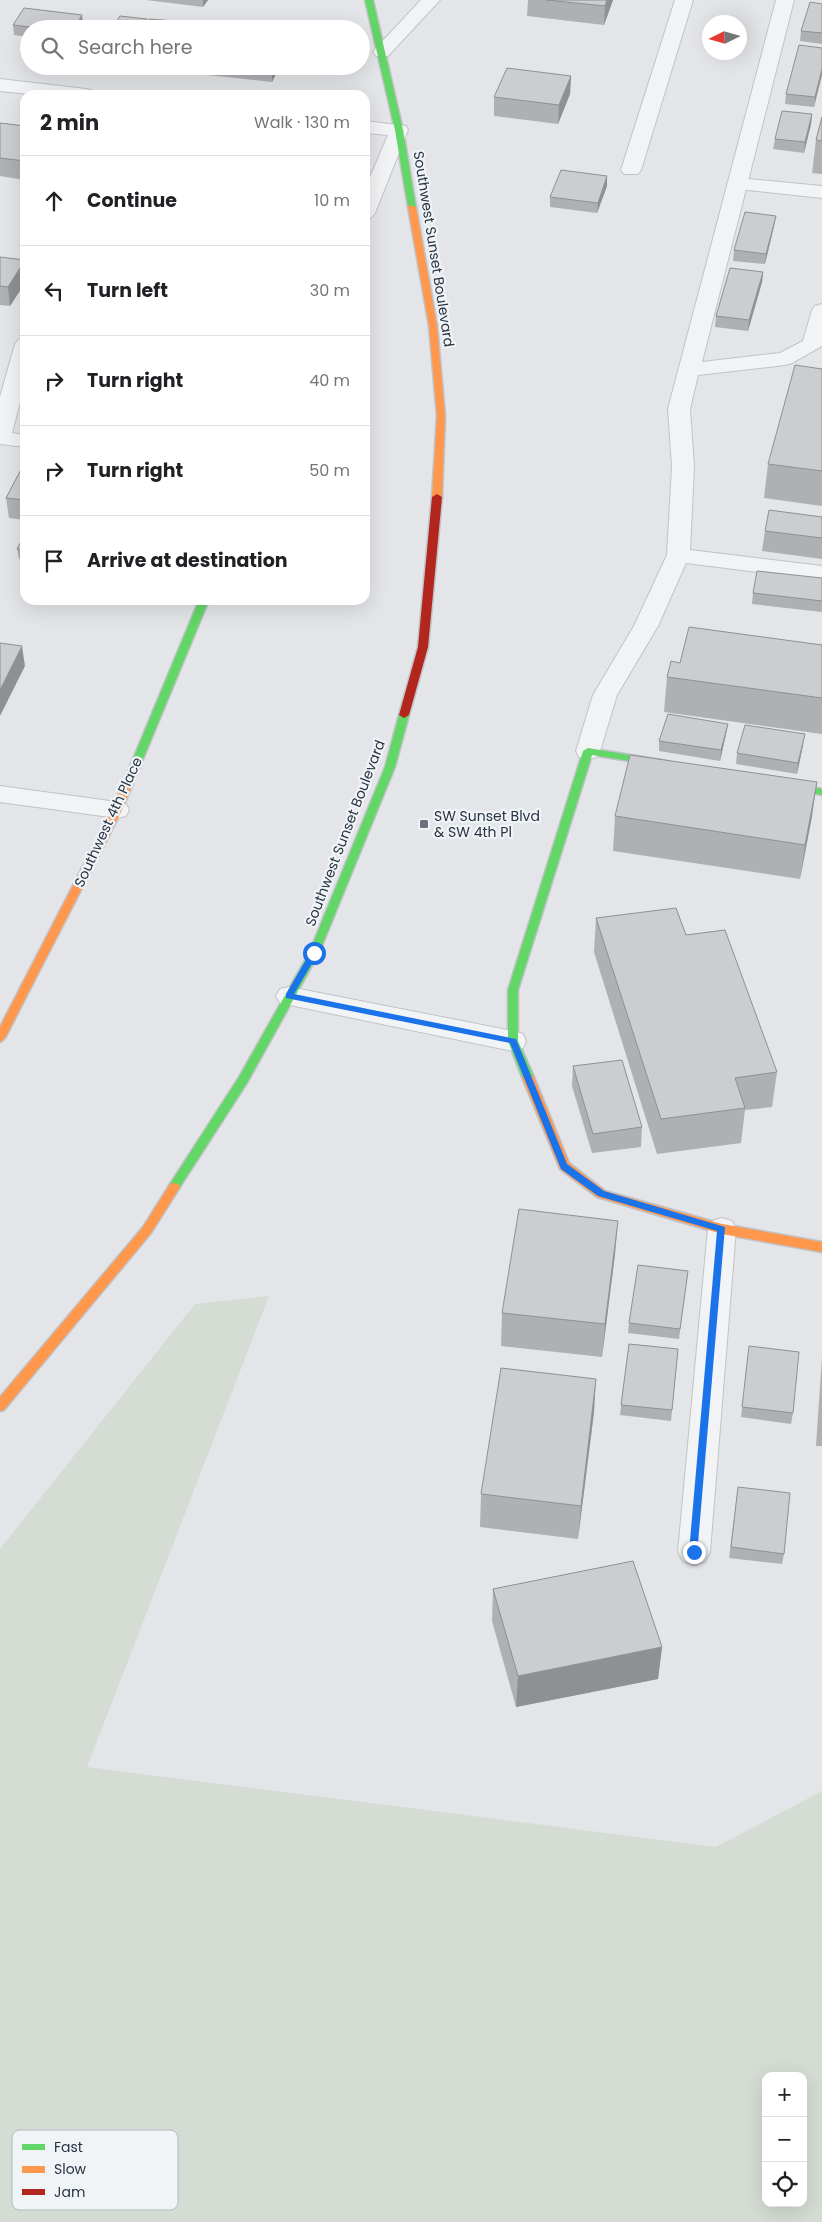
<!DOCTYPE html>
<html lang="en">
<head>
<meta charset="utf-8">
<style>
  :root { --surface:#fff; --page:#f2f2f2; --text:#202124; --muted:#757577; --line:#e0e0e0 }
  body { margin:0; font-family:Poppins,sans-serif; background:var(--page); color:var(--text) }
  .controls { position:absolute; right:15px; bottom:15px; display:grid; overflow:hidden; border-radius:10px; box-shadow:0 5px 20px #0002 }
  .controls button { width:45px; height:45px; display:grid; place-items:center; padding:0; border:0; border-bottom:1px solid var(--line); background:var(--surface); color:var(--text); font:25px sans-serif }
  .compass { position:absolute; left:702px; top:15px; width:45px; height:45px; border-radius:50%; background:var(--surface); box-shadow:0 5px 20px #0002; rotate:265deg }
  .stop { position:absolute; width:15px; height:15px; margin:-11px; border:4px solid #1a73e8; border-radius:50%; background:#fff }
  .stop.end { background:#1a73e8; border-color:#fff; box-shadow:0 1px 5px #0008 }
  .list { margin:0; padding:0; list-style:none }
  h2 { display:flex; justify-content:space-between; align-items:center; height:65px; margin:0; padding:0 20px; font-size:21px }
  h2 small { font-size:16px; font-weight:400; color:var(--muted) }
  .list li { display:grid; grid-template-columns:32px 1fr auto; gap:15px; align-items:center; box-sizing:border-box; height:90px; padding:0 20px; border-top:1px solid var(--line) }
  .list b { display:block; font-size:19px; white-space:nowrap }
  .list em { font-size:16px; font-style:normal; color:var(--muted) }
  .icon { flex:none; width:28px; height:28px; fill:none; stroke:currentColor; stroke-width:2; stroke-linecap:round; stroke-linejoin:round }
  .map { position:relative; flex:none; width:822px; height:2222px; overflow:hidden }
  .search { position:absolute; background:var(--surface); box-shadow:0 5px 20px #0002; left:20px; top:20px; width:350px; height:55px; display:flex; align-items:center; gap:12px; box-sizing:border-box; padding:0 18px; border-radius:28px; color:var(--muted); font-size:19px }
  .panel { position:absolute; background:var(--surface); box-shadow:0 5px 20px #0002; left:20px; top:90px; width:350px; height:515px; border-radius:15px }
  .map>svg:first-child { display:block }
  .green { fill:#d4dcd3; fill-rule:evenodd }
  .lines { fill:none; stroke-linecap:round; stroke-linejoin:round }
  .lane-casing { stroke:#c1c3c6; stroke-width:2 }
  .street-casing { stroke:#c1c3c6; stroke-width:2 }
  .fast-casing { stroke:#c1c3c6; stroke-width:3 }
  .slow-casing { stroke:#c1c3c6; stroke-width:3 }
  .jam-casing { stroke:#c1c3c6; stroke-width:3 }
  .lane { fill:#f2f3f5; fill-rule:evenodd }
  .street { fill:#f2f3f5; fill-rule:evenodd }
  .fast { fill:#63d668; fill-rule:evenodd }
  .slow { fill:#ff974d; fill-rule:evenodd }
  .jam { fill:#b3261e; fill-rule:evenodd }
  .wall { fill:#afb0b3 }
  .shaded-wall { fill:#8e9092 }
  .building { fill:#cbcdd0; stroke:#8e9092 }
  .route { fill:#1a73e8 }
  .poi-dot { fill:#6a717c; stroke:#f0f4f7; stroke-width:2 }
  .labels { text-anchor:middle; stroke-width:4.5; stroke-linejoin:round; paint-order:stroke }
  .street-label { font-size:14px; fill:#293342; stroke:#f0f4f7 }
  .poi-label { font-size:14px; fill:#293342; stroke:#f0f4f7; text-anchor:start }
  .key { fill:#f0f4f7; stroke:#b4bac1; stroke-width:1 }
  .key-label { font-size:14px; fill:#293342 }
</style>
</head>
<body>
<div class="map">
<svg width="822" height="2222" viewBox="0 0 822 2222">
  <rect width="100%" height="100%" fill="#e3e5e8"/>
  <path class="green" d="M 269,1296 L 87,1767 L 716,1847 L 822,1791 L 822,2222 L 0,2222 L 0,1549 L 195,1304 ZM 766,2076 L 803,2076 L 803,2203 L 766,2203 Z"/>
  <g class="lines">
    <g class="lane-casing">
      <g id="lane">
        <path d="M 675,0 L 693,0 L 641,170 L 638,174 L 624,174 L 621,170 Z"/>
        <path d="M 776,0 L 794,0 L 702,362 L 780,353 L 803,341 L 812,310 L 815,306 L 822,304 L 822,346 L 792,363 L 785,365 L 698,375 L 690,409 L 694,467 L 690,550 L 822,566 L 822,580 L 686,563 L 658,626 L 617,695 L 600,751 L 597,757 L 588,759 L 579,757 L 576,751 L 593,695 L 634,626 L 667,555 L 672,467 L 668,409 Z"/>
        <path d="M 722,1218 L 732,1221 L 736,1229 L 710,1552 L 705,1561 L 694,1565 L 683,1561 L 678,1552 L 708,1229 L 712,1221 Z"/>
      </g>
    </g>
    <g class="street-casing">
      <g id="street">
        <path d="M 421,0 L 440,0 L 388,56 L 376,56 L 373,52 L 376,48 Z"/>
        <path d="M 0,79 L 86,89 L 93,91 L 95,95 L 38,95 L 0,91 Z"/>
        <path d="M 365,121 L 406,126 L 408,130 L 375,213 L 372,217 L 365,219 L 365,189 L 388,135 L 365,133 Z"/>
        <path d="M 737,178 L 822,186 L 822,198 L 730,188 L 727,184 L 730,180 Z"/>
        <path d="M 25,338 L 25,383 L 12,433 L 25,435 L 25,447 L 0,444 L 0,397 L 15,344 L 18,340 Z"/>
        <path d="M 0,786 L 117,802 L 126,804 L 129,810 L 126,816 L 117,818 L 0,802 Z"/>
        <path d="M 289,987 L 513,1031 L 523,1034 L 526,1041 L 523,1048 L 513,1051 L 280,1003 L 276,996 L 280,989 Z"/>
      </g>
    </g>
    <g class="fast-casing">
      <g id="fast">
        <path d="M 365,0 L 373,0 L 403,130 L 416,207 L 412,209 L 408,207 L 395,130 Z"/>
        <path d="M 199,600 L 209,600 L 131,788 L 130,790 L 122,790 L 121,788 Z"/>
        <path d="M 404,712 L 409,715 L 395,767 L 319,953 L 247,1083 L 178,1190 L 170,1190 L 168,1187 L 170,1184 L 239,1077 L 309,953 L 385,767 L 399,715 Z"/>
        <path d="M 588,748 L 667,761 L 672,764 L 667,767 L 592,755 L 518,990 L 518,1041 L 534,1077 L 528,1081 L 522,1077 L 508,1041 L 508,990 L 583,751 Z"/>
        <path d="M 780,781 L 822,789 L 822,795 L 776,786 L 775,784 L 776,782 Z"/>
      </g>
    </g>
    <g class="slow-casing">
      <g id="slow">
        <path d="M 409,205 L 416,207 L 437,326 L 445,416 L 442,497 L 437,500 L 432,497 L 437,416 L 429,326 L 408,207 Z"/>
        <path d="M 126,785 L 131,788 L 122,810 L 5,1038 L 0,1042 L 0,1027 L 112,810 L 121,788 Z"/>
        <path d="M 528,1073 L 534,1077 L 569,1163 L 605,1191 L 722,1224 L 822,1242 L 822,1252 L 722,1234 L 597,1197 L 560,1169 L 522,1077 Z"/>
        <path d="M 174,1183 L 178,1184 L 180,1187 L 151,1233 L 4,1410 L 0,1411 L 0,1397 L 143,1227 L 170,1184 Z"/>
      </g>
    </g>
    <g class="jam-casing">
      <path id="jam" d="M 437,494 L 442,497 L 428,647 L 409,715 L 404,718 L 399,715 L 418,647 L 432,497 Z"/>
    </g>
    <use href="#lane" class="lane"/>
    <use href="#street" class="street"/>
    <use href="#fast" class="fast"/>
    <use href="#slow" class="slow"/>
    <use href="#jam" class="jam"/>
  </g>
  <g class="wall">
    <path d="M 146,0 L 208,0 L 203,7 Z"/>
    <path d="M 528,0 L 613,0 L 604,25 L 527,16 Z"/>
    <path d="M 822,4 L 822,44 L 800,41 L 801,31 Z"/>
    <path d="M 13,25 L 83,25 L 81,29 L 29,29 L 29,37 L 14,35 Z"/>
    <path d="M 822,48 L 814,107 L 785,104 L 786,94 Z"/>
    <path d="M 189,66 L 280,66 L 272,82 L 189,73 Z"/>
    <path d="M 571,76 L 570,94 L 558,124 L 494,116 L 494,97 Z"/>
    <path d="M 812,114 L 811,124 L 804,153 L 773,149 L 775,139 Z"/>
    <path d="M 822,117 L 822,174 L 812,173 L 816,140 Z"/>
    <path d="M 0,123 L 25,126 L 25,180 L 0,176 Z"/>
    <path d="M 607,176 L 607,186 L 597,213 L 550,207 L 550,197 Z"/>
    <path d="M 776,216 L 774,226 L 765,264 L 733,261 L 734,250 Z"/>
    <path d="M 0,257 L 25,260 L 25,283 L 10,306 L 0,305 Z"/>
    <path d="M 763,272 L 762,282 L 748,331 L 715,327 L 716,316 Z"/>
    <path d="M 822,369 L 822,506 L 764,498 L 768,464 Z"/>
    <path d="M 25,462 L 25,520 L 9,518 L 6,498 Z"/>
    <path d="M 822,517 L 822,559 L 762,551 L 765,531 Z"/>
    <path d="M 25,534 L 25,560 L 19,559 L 17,549 Z"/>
    <path d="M 822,578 L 822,612 L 752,604 L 753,593 Z"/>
    <path d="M 822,645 L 822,734 L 664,712 L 667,677 L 680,663 Z"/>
    <path d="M 728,724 L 726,734 L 720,761 L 659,751 L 659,741 Z"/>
    <path d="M 803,745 L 797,774 L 736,764 L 737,753 Z"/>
    <path d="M 615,816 L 812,816 L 800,879 L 613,851 Z"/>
    <path d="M 596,918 L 686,935 L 777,1072 L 772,1107 L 745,1110 L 741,1143 L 657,1154 L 594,952 Z"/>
    <path d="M 573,1066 L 642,1127 L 641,1147 L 592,1153 L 572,1086 Z"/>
    <path d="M 615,1254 L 602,1357 L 501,1346 L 502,1313 Z"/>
    <path d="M 688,1271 L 679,1339 L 628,1333 L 629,1323 Z"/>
    <path d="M 629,1344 L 678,1349 L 671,1421 L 620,1415 Z"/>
    <path d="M 748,1357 L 793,1413 L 791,1424 L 741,1417 Z"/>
    <path d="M 822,1357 L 822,1446 L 816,1446 Z"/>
    <path d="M 594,1412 L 578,1539 L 480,1527 L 481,1494 Z"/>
    <path d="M 738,1487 L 784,1554 L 782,1564 L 729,1558 Z"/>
    <path d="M 493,1589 L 662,1647 L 658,1679 L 516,1707 L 492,1621 Z"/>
  </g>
  <g class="shaded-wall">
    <path d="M 203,0 L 208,0 L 203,7 Z"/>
    <path d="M 607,0 L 613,0 L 604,25 L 605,6 Z"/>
    <path d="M 82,15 L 83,25 L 81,29 L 74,29 Z"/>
    <path d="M 147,19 L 148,29 L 141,29 Z"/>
    <path d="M 189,22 L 189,29 L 186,29 Z"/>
    <path d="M 272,66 L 280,66 L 272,82 Z"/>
    <path d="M 822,69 L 822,75 L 814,107 L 815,97 Z"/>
    <path d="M 571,76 L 570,94 L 558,124 L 559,105 Z"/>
    <path d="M 812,114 L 811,124 L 804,153 L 805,142 Z"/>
    <path d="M 607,176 L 607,186 L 597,213 L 598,203 Z"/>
    <path d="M 776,216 L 774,226 L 765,264 L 766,254 Z"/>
    <path d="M 25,260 L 25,283 L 10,306 L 8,287 Z"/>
    <path d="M 763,272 L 762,282 L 748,331 L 749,320 Z"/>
    <path d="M 22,646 L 25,666 L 0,716 L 0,690 Z"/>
    <path d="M 728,724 L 726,734 L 720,761 L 721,750 Z"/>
    <path d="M 805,734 L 803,745 L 797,774 L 798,763 Z"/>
    <path d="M 817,782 L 812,816 L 800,879 L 805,845 Z"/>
    <path d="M 618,1221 L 615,1254 L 602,1357 L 605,1324 Z"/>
    <path d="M 596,1379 L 594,1412 L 578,1539 L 581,1506 Z"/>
    <path d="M 662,1647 L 658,1679 L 516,1707 L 518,1676 Z"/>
  </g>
  <g class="building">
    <path d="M 546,0 L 607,0 L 605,6 Z"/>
    <path d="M 810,2 L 822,4 L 822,33 L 801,31 Z"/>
    <path d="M 24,8 L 82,15 L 74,29 L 47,29 L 13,25 Z"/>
    <path d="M 120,16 L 147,19 L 141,29 L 112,29 Z"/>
    <path d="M 149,19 L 189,22 L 186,29 L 145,29 Z"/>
    <path d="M 799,45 L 822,48 L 822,69 L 815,97 L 786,94 Z"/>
    <path d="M 507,68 L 571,76 L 559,105 L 494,97 Z"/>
    <path d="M 782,111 L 812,114 L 805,142 L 775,139 Z"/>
    <path d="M 822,117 L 822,141 L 816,140 Z"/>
    <path d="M 0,123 L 25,126 L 25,161 L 0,158 Z"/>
    <path d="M 561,170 L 607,176 L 598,203 L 550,197 Z"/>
    <path d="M 745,212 L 776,216 L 766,254 L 734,250 Z"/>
    <path d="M 0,257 L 25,260 L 8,287 L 0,286 Z"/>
    <path d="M 730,268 L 763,272 L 749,320 L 716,316 Z"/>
    <path d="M 795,365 L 822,369 L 822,471 L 768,464 Z"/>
    <path d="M 25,462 L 25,500 L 6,498 Z"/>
    <path d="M 769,510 L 822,517 L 822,538 L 765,531 Z"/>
    <path d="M 25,534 L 25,550 L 17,549 Z"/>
    <path d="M 757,571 L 822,578 L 822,601 L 753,593 Z"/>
    <path d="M 689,627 L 822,645 L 822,698 L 667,677 L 671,661 L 680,663 Z"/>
    <path d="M 0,643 L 22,646 L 0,690 Z"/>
    <path d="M 668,714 L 728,724 L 721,750 L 659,741 Z"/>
    <path d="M 745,725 L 805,734 L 798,763 L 737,753 Z"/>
    <path d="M 630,755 L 817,782 L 805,845 L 615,816 Z"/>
    <path d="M 676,908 L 686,935 L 725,930 L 777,1072 L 735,1078 L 745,1108 L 661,1119 L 596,918 Z"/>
    <path d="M 622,1060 L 642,1127 L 593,1134 L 573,1066 Z"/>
    <path d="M 519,1209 L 618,1221 L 605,1324 L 502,1313 Z"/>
    <path d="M 638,1265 L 688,1271 L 680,1329 L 629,1323 Z"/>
    <path d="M 629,1344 L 678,1349 L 672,1410 L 621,1405 Z"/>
    <path d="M 749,1346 L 799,1352 L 793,1413 L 742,1407 Z"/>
    <path d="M 501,1368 L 596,1379 L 581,1506 L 481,1494 Z"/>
    <path d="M 738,1487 L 790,1493 L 784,1554 L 731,1547 Z"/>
    <path d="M 633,1561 L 662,1647 L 518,1676 L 493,1589 Z"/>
  </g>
  <path class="route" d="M 314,950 L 318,953 L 294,994 L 516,1039 L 567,1164 L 604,1191 L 725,1227 L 697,1555 L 690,1555 L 689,1552 L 717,1231 L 598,1196 L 561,1169 L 510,1043 L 286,998 L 286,994 L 311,951 Z"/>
  <rect class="poi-dot" x="419" y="819" width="10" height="10" rx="2.5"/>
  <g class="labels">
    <g class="street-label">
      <text transform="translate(434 249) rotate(81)" y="5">Southwest Sunset Boulevard</text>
      <text transform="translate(108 822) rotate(-65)" y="5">Southwest 4th Place</text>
      <text transform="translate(345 833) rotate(-69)" y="5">Southwest Sunset Boulevard</text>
    </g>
    <g class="poi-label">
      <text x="434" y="821">SW Sunset Blvd<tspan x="434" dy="16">&amp; SW 4th Pl</tspan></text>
    </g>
  </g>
  <rect x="12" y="2130" width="166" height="80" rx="8" class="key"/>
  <rect x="22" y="2144" width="23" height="6" fill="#63d668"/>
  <rect x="22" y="2166" width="23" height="7" fill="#ff974d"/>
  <rect x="22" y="2189" width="23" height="6" fill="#b3261e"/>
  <g class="key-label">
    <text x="54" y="2152">Fast</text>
    <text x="54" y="2174">Slow</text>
    <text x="54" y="2197">Jam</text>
  </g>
</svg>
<div class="controls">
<button>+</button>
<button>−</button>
<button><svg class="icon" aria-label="locate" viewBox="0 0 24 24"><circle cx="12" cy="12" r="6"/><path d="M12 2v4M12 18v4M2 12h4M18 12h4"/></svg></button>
</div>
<svg class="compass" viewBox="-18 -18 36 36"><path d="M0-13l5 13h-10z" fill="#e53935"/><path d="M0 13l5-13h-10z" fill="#757577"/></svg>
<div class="stop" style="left:314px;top:953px"></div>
<div class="stop end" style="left:694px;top:1552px"></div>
<div class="search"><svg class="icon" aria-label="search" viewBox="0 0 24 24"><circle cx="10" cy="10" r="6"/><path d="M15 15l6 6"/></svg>Search here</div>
<section class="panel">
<h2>2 min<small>Walk · 130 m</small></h2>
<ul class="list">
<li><svg class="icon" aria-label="ahead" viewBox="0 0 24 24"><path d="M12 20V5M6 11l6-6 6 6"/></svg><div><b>Continue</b></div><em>10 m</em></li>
<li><svg class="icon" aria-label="left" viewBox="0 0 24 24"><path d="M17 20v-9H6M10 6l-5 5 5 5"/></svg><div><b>Turn left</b></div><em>30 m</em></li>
<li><svg class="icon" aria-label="right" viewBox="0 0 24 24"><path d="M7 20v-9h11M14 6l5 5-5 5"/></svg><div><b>Turn right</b></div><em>40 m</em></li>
<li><svg class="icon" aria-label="right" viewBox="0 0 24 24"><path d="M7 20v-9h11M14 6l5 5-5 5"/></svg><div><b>Turn right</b></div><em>50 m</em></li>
<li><svg class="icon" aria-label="arrive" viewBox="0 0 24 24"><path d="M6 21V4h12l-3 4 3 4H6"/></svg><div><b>Arrive at destination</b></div></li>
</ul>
</section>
</div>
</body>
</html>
